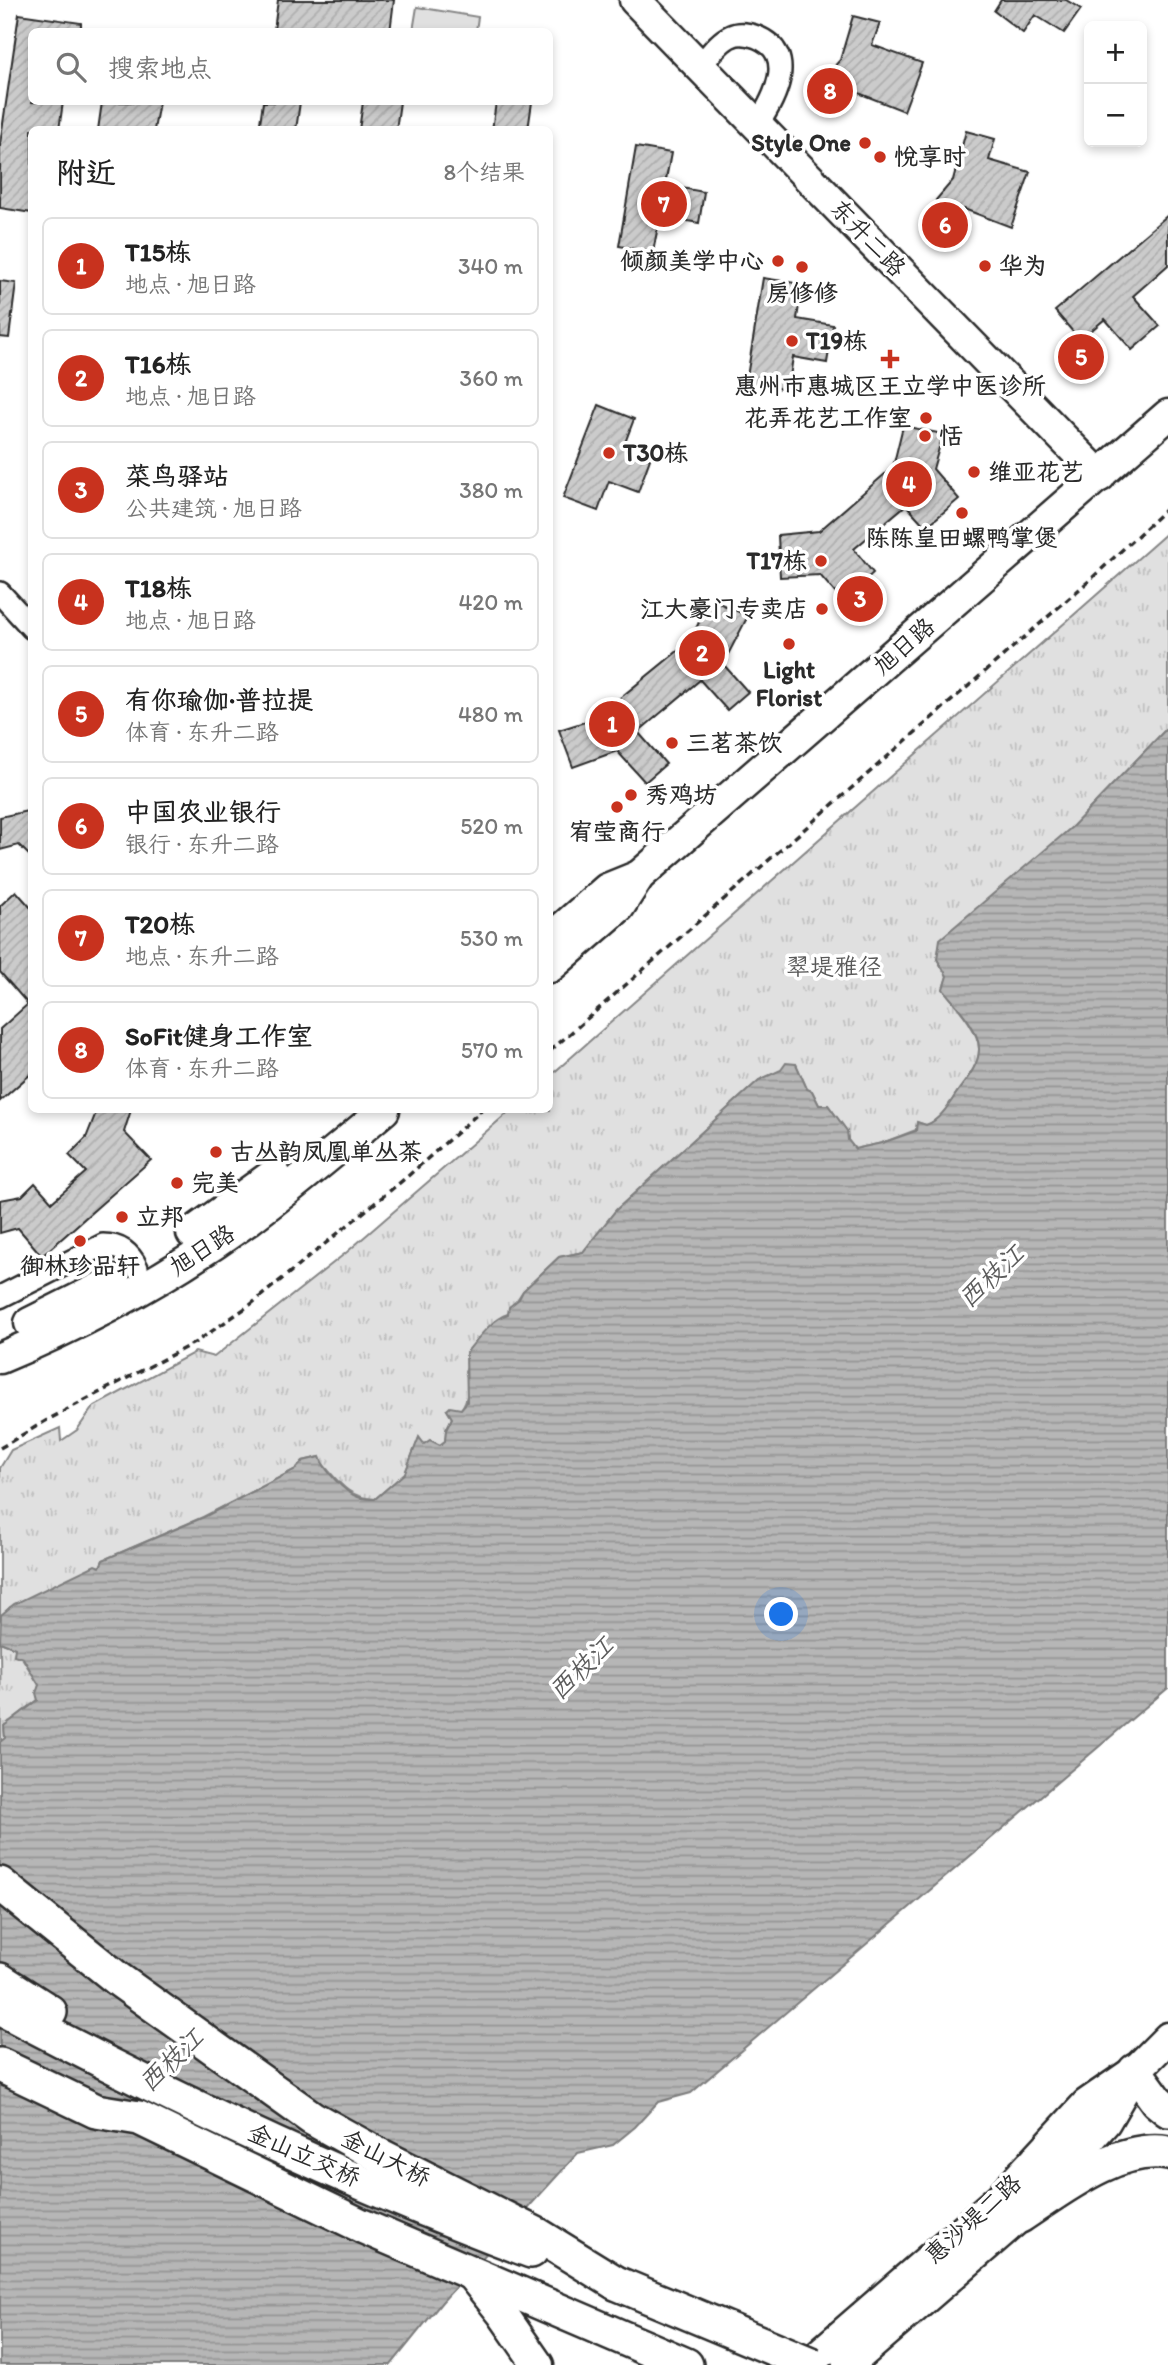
<!DOCTYPE html>
<html lang="zh">
<head>
<meta charset="utf-8">
<style>
  :root { --surface:#fff; --page:#f6f6f6; --text:#222; --muted:#767676; --line:#e0e0e0; --accent:#c8321e }
  body { margin:0; font-family:Itim,"LXGW WenKai TC",sans-serif; background:var(--page); color:var(--text) }
  .controls { position:absolute; right:21px; top:21px; display:grid; overflow:hidden; border-radius:10px; box-shadow:0 4px 10px #0003 }
  .controls button { width:63px; height:63px; display:grid; place-items:center; padding:0; border:0; border-bottom:2px solid var(--line); background:var(--surface); color:var(--text); font:35px sans-serif }
  .you { position:absolute; left:782px; top:1615px; width:24px; height:24px; margin:-18px; border:5px solid #fff; border-radius:50%; background:#1a73e8; box-shadow:0 0 0 10px #1a73e833 }
  .badge { display:grid; place-items:center; width:46px; height:46px; border-radius:50%; background:var(--accent); color:#fff; font-size:23px; font-weight:700 }
  .pin { position:absolute; translate:-50% -50%; border:4px solid #fff; box-shadow:0 2px 7px #0006 }
  .list { margin:0; padding:0; list-style:none }
  h2 { display:flex; justify-content:space-between; align-items:center; height:91px; margin:0; padding:0 28px; font-size:30px }
  h2 small { font-size:23px; font-weight:400; color:var(--muted) }
  .list li { display:grid; grid-template-columns:46px 1fr auto; gap:21px; align-items:center; box-sizing:border-box; height:98px; margin:0 14px 14px; padding:0 14px; border:2px solid var(--line); border-radius:10px }
  .list b { display:block; font-size:26px; white-space:nowrap }
  .list p { margin:0; font-size:23px; white-space:nowrap; color:var(--muted) }
  .list em { font-size:23px; font-style:normal; color:var(--muted) }
  .icon { flex:none; width:38px; height:38px; fill:none; stroke:currentColor; stroke-width:2; stroke-linecap:round; stroke-linejoin:round }
  .map { position:relative; flex:none; width:1168px; height:2365px; overflow:hidden }
  .search { position:absolute; background:var(--surface); box-shadow:0 4px 10px #0003; left:28px; top:28px; width:525px; height:77px; display:flex; align-items:center; gap:18px; box-sizing:border-box; padding:0 24px; border-radius:10px; color:var(--muted); font-size:26px }
  .panel { position:absolute; background:var(--surface); box-shadow:0 4px 10px #0003; left:28px; top:126px; width:525px; height:987px; border-radius:10px }
  .map>svg:first-child { display:block }
  .park { fill:url(#park-tufts); stroke:#868686; stroke-width:2 }
  .pitch { fill:#e0e0e0; stroke:#868686; stroke-width:2 }
  .water { fill:url(#water-rules); stroke:#7e7e7e; stroke-width:2 }
  .building { fill:url(#building-hatch); stroke:#2b2b2b; stroke-width:2 }
  .lines { fill:none; stroke-linecap:round; stroke-linejoin:round }
  .street-casing { stroke:#2b2b2b; stroke-width:26 }
  .secondary-casing { stroke:#2b2b2b; stroke-width:35 }
  .primary-casing { stroke:#2b2b2b; stroke-width:38 }
  .path { stroke:#2b2b2b; stroke-width:3.5; stroke-dasharray:7 5; stroke-linecap:butt }
  .street { stroke:#fff; stroke-width:21 }
  .secondary { stroke:#fff; stroke-width:30 }
  .primary { stroke:#fff; stroke-width:33 }
  .primary-bridge-casing { stroke:#2b2b2b; stroke-width:38; stroke-linecap:butt }
  .primary-bridge { stroke:#fff; stroke-width:33 }
  .poi-dot { fill:#c8321e; stroke:#fff; stroke-width:2.5 }
  .labels { text-anchor:middle; stroke-width:7; stroke-linejoin:round; paint-order:stroke }
  .poi-label { font-size:24px; font-weight:bold; fill:#2b2b2b; stroke:#fff; text-anchor:start }
  .street-label { font-size:24px; fill:#2b2b2b; stroke:#fff }
  .park-label { font-size:24px; fill:#585858; stroke:#fff }
  .water-label { font-size:26px; font-style:italic; fill:#5c5c5c; stroke:#fff }
</style>
</head>
<body>
<div class="map">
<svg width="1168" height="2365" viewBox="0 0 1168 2365">
  <defs>
    <pattern id="park-tufts" width="24" height="20" patternUnits="userSpaceOnUse" patternTransform="scale(1.75)"><rect width="24" height="20" fill="#e0e0e0"/><path d="M3 7l-1-3M5 7V3M7 7l1-3M15 17l-1-3M17 17v-4M19 17l1-3" fill="none" stroke="#c0c0c0"/></pattern>
    <pattern id="water-rules" width="6" height="5" patternUnits="userSpaceOnUse" patternTransform="scale(1.75)"><rect width="6" height="5" fill="#b6b6b6"/><path d="M0 2.5h6" fill="none" stroke="#949494"/></pattern>
    <pattern id="building-hatch" width="6" height="6" patternUnits="userSpaceOnUse" patternTransform="scale(1.75)"><rect width="6" height="6" fill="#cbcbcb"/><path d="M-1 1l2-2M0 6l6-6M5 7l2-2" fill="none" stroke="#aeaeae"/></pattern>
  </defs>
  <rect width="100%" height="100%" fill="#fff"/>
  <filter id="ink" filterUnits="userSpaceOnUse"><feTurbulence type="fractalNoise" baseFrequency=".0143" numOctaves="2"/><feDisplacementMap in="SourceGraphic" scale="14" xChannelSelector="R" yChannelSelector="G"/><feConvolveMatrix kernelMatrix="1 2 1 2 8 2 1 2 1" color-interpolation-filters="sRGB"/></filter>
  <g filter="url(#ink)">
    <g class="park">
      <path d="M 1168,532 L 1168,727 L 1072,827 L 937,959 L 947,976 L 943,989 C 955,1004 980,1031 979,1050 C 979,1066 964,1082 956,1094 C 949,1106 939,1121 926,1125 L 917,1122 L 916,1130 L 882,1143 L 855,1149 L 848,1140 L 847,1131 L 828,1105 L 819,1105 L 812,1091 L 807,1089 L 796,1064 L 759,1080 L 616,1210 L 583,1252 L 559,1257 L 523,1291 L 508,1314 L 480,1338 L 465,1372 C 471,1382 468,1400 461,1409 L 447,1410 L 452,1418 L 446,1430 L 445,1441 L 440,1445 L 424,1444 L 419,1438 L 405,1473 L 375,1499 C 348,1498 339,1482 322,1463 L 320,1457 L 303,1461 L 296,1469 L 203,1517 L 103,1560 L 100,1567 L 10,1607 L 0,1619 L 0,1468 L 11,1450 L 60,1428 L 61,1441 L 77,1430 L 93,1407 L 195,1352 L 214,1357 L 347,1252 L 511,1110 L 550,1110 L 550,1076 Z"/>
      <path d="M 0,1642 L 16,1648 L 39,1685 L 37,1693 L 38,1700 L 4,1726 L 5,1738 L 1,1743 Z"/>
    </g>
    <path class="pitch" d="M 417,7 L 478,17 L 476,31 L 413,31 Z"/>
    <path class="water" d="M 1168,727 L 1168,1688 L 691,2093 L 658,2102 L 635,2127 L 613,2145 L 578,2153 L 442,2302 L 391,2365 L 0,2365 L 0,1742 L 5,1738 L 4,1726 L 38,1700 L 36,1693 L 39,1685 L 23,1658 L 14,1655 L 15,1648 L 0,1642 L 1,1615 L 14,1604 L 95,1565 L 100,1567 L 103,1560 L 204,1517 L 296,1469 L 303,1461 L 320,1457 C 324,1470 345,1493 358,1497 C 364,1499 370,1499 375,1499 L 405,1473 L 419,1437 L 424,1444 L 430,1440 L 440,1445 L 445,1441 L 446,1430 L 452,1418 L 447,1410 L 450,1407 L 461,1409 L 467,1402 L 466,1353 C 477,1340 491,1319 508,1314 L 509,1307 L 519,1299 L 523,1291 L 559,1257 L 583,1252 L 616,1210 L 759,1080 L 781,1070 L 786,1063 L 796,1064 L 807,1089 L 812,1091 L 819,1105 L 828,1105 L 847,1131 L 848,1140 L 855,1149 L 882,1143 L 916,1131 L 917,1122 L 926,1125 C 939,1121 949,1105 956,1094 C 964,1082 979,1066 979,1050 C 980,1028 955,1005 943,989 L 947,976 L 937,959 L 940,939 L 1072,827 Z"/>
    <g class="building">
      <path d="M 278,0 L 394,0 L 390,32 L 274,30 Z"/>
      <path d="M 1001,0 L 1066,0 L 1081,9 L 1064,33 L 1035,15 L 1023,33 L 994,11 Z"/>
      <path d="M 19,14 L 81,23 L 81,32 L 32,32 L 32,102 L 63,102 L 59,130 L 32,130 L 32,213 L 0,208 L 0,144 Z"/>
      <path d="M 853,16 L 880,23 L 872,45 L 922,63 L 904,111 L 851,90 L 836,106 L 816,87 L 840,60 Z"/>
      <path d="M 102,102 L 159,102 L 154,130 L 98,130 Z"/>
      <path d="M 263,102 L 300,102 L 296,130 L 259,130 Z"/>
      <path d="M 363,102 L 400,102 L 396,130 L 359,130 Z"/>
      <path d="M 496,102 L 532,102 L 528,130 L 492,130 Z"/>
      <path d="M 966,131 L 995,139 L 989,160 L 1030,172 L 1011,227 L 964,209 L 955,219 L 936,200 L 953,180 Z"/>
      <path d="M 636,147 L 671,153 L 665,185 L 704,192 L 699,223 L 660,216 L 653,252 L 619,246 Z"/>
      <path d="M 1168,215 L 1168,265 L 1133,296 L 1160,326 L 1132,350 L 1105,319 L 1080,340 L 1055,311 Z"/>
      <path d="M 763,278 L 802,284 L 797,319 L 833,325 L 827,363 L 793,357 L 788,390 L 746,383 Z"/>
      <path d="M 0,281 L 16,283 L 9,338 L 0,337 Z"/>
      <path d="M 599,405 L 634,419 L 623,448 L 650,459 L 638,492 L 609,481 L 598,511 L 563,498 Z"/>
      <path d="M 903,426 L 943,434 L 933,469 L 959,499 L 926,527 L 906,505 L 854,549 L 873,573 L 842,601 L 820,575 L 780,577 L 778,535 L 819,531 L 893,467 Z"/>
      <path d="M 710,599 L 748,616 L 723,664 L 748,692 L 727,710 L 700,680 L 638,732 L 666,764 L 645,782 L 617,751 L 573,767 L 559,730 L 594,719 L 690,641 Z"/>
      <path d="M 32,810 L 32,858 L 19,845 L 0,850 L 0,817 Z"/>
      <path d="M 16,891 L 32,909 L 32,1073 L 0,1101 L 0,1029 L 28,1004 L 0,972 L 0,906 Z"/>
      <path d="M 97,1110 L 131,1110 L 124,1132 L 151,1160 L 42,1256 L 18,1228 L 0,1233 L 0,1200 L 22,1196 L 35,1183 L 52,1202 L 86,1172 L 69,1155 L 86,1138 Z"/>
    </g>
    <g class="lines">
      <g class="street-casing">
        <g id="street">
          <path d="M 700,66 C 709,56 719,41 731,36 C 739,32 749,34 757,37 C 799,54 774,100 757,125"/>
          <path d="M 0,593 L 32,628"/>
          <path d="M 0,1297 L 103,1245 C 119,1245 130,1253 137,1268"/>
        </g>
      </g>
      <g class="secondary-casing">
        <g id="secondary">
          <path d="M 635,0 L 1100,476"/>
          <path d="M 550,939 L 607,889 L 639,876"/>
          <path d="M 550,967 L 619,907 L 639,876 L 1168,415"/>
          <path d="M 192,1233 L 274,1174"/>
          <path d="M 30,1323 L 114,1281"/>
          <path d="M 0,1358 C 87,1322 171,1276 247,1221 C 294,1186 339,1148 384,1110"/>
          <path d="M 469,2272 L 502,2313 L 538,2365"/>
          <path d="M 807,2365 L 1000,2198 L 1087,2104 L 1135,2071 L 1168,2038"/>
          <path d="M 848,2365 L 1020,2216 L 1105,2122 L 1131,2077"/>
        </g>
      </g>
      <g class="primary-casing">
        <g id="primary">
          <path d="M 0,1884 L 119,1980 L 312,2118 L 373,2152 L 538,2235 L 616,2283"/>
          <path d="M 0,1980 L 50,2012"/>
          <path d="M 0,2008 C 170,2098 351,2184 531,2251"/>
          <path d="M 0,2065 L 96,2111 L 139,2118 L 362,2226 L 686,2365"/>
          <path d="M 1135,2071 L 1157,2101 L 1168,2110"/>
          <path d="M 1020,2216 C 1060,2190 1117,2144 1168,2153"/>
        </g>
      </g>
      <g class="path">
        <path d="M 550,1051 L 1090,580 L 1168,507"/>
        <path d="M 0,1448 L 49,1419 L 196,1342 L 250,1305 L 408,1176 L 482,1110"/>
      </g>
      <use href="#street" class="street"/>
      <use href="#secondary" class="secondary"/>
      <use href="#primary" class="primary"/>
      <g class="primary-bridge-casing">
        <path id="primary-bridge" d="M 616,2283 L 813,2365"/>
      </g>
      <use href="#primary-bridge" class="primary-bridge"/>
    </g>
  </g>
  <g class="poi-dot">
    <circle cx="865" cy="143" r="7"/>
    <circle cx="880" cy="157" r="7"/>
    <circle cx="778" cy="261" r="7"/>
    <circle cx="985" cy="266" r="7"/>
    <circle cx="802" cy="267" r="7"/>
    <circle cx="792" cy="341" r="7"/>
    <path d="M886.5 348.5h7v7h7v7h-7v7h-7v-7h-7v-7h7z"/>
    <circle cx="926" cy="418" r="7"/>
    <circle cx="925" cy="436" r="7"/>
    <circle cx="609" cy="453" r="7"/>
    <circle cx="974" cy="472" r="7"/>
    <circle cx="962" cy="513" r="7"/>
    <circle cx="821" cy="561" r="7"/>
    <circle cx="822" cy="609" r="7"/>
    <circle cx="789" cy="644" r="7"/>
    <circle cx="672" cy="743" r="7"/>
    <circle cx="631" cy="795" r="7"/>
    <circle cx="617" cy="807" r="7"/>
    <circle cx="216" cy="1152" r="7"/>
    <circle cx="177" cy="1183" r="7"/>
    <circle cx="122" cy="1217" r="7"/>
    <circle cx="80" cy="1241" r="7"/>
  </g>
  <g class="labels">
    <g class="poi-label">
      <text x="851" y="151" text-anchor="end">Style One</text>
      <text x="894" y="165">悦享时</text>
      <text x="764" y="269" text-anchor="end">倾颜美学中心</text>
      <text x="999" y="274">华为</text>
      <text x="802" y="301" text-anchor="middle">房修修</text>
      <text x="806" y="349">T19栋</text>
      <text x="890" y="394" text-anchor="middle">惠州市惠城区王立学中医诊所</text>
      <text x="912" y="426" text-anchor="end">花弄花艺工作室</text>
      <text x="939" y="444">恬</text>
      <text x="623" y="461">T30栋</text>
      <text x="988" y="480">维亚花艺</text>
      <text x="962" y="546" text-anchor="middle">陈陈皇田螺鸭掌煲</text>
      <text x="807" y="569" text-anchor="end">T17栋</text>
      <text x="808" y="617" text-anchor="end">江大豪门专卖店</text>
      <text x="789" y="678" text-anchor="middle">Light<tspan x="789" dy="28">Florist</tspan></text>
      <text x="686" y="751">三茗茶饮</text>
      <text x="645" y="803">秀鸡坊</text>
      <text x="617" y="840" text-anchor="middle">宥莹商行</text>
      <text x="230" y="1160">古丛韵凤凰单丛茶</text>
      <text x="191" y="1191">完美</text>
      <text x="136" y="1225">立邦</text>
      <text x="80" y="1274" text-anchor="middle">御林珍品轩</text>
    </g>
    <g class="street-label">
      <text transform="translate(868 238) rotate(46)" y="8">东升二路</text>
      <text transform="translate(904 646) rotate(-41)" y="8">旭日路</text>
      <text transform="translate(202 1250) rotate(-33)" y="8">旭日路</text>
      <text transform="translate(304 2155) rotate(24)" y="8">金山立交桥</text>
      <text transform="translate(386 2158) rotate(27)" y="8">金山大桥</text>
      <text transform="translate(973 2219) rotate(-42)" y="8">惠沙堤二路</text>
    </g>
    <g class="park-label">
      <text x="834" y="975">翠堤雅径</text>
    </g>
    <g class="water-label">
      <text transform="translate(991 1276) rotate(-43)" y="9">西枝江</text>
      <text transform="translate(581 1668) rotate(-44)" y="9">西枝江</text>
      <text transform="translate(171 2060) rotate(-44)" y="9">西枝江</text>
    </g>
  </g>
</svg>
<div class="controls">
<button>+</button>
<button>−</button>
</div>
<div class="you"></div>
<div class="pin badge" style="left:612px;top:724px">1</div>
<div class="pin badge" style="left:702px;top:653px">2</div>
<div class="pin badge" style="left:860px;top:599px">3</div>
<div class="pin badge" style="left:909px;top:484px">4</div>
<div class="pin badge" style="left:1081px;top:357px">5</div>
<div class="pin badge" style="left:945px;top:225px">6</div>
<div class="pin badge" style="left:664px;top:204px">7</div>
<div class="pin badge" style="left:830px;top:91px">8</div>
<div class="search"><svg class="icon" aria-label="search" viewBox="0 0 24 24"><circle cx="10" cy="10" r="6"/><path d="M15 15l6 6"/></svg>搜索地点</div>
<section class="panel">
<h2>附近<small>8个结果</small></h2>
<ul class="list">
<li><span class="badge">1</span><div><b>T15栋</b><p>地点 · 旭日路</p></div><em>340 m</em></li>
<li><span class="badge">2</span><div><b>T16栋</b><p>地点 · 旭日路</p></div><em>360 m</em></li>
<li><span class="badge">3</span><div><b>菜鸟驿站</b><p>公共建筑 · 旭日路</p></div><em>380 m</em></li>
<li><span class="badge">4</span><div><b>T18栋</b><p>地点 · 旭日路</p></div><em>420 m</em></li>
<li><span class="badge">5</span><div><b>有你瑜伽·普拉提</b><p>体育 · 东升二路</p></div><em>480 m</em></li>
<li><span class="badge">6</span><div><b>中国农业银行</b><p>银行 · 东升二路</p></div><em>520 m</em></li>
<li><span class="badge">7</span><div><b>T20栋</b><p>地点 · 东升二路</p></div><em>530 m</em></li>
<li><span class="badge">8</span><div><b>SoFit健身工作室</b><p>体育 · 东升二路</p></div><em>570 m</em></li>
</ul>
</section>
</div>
</body>
</html>
